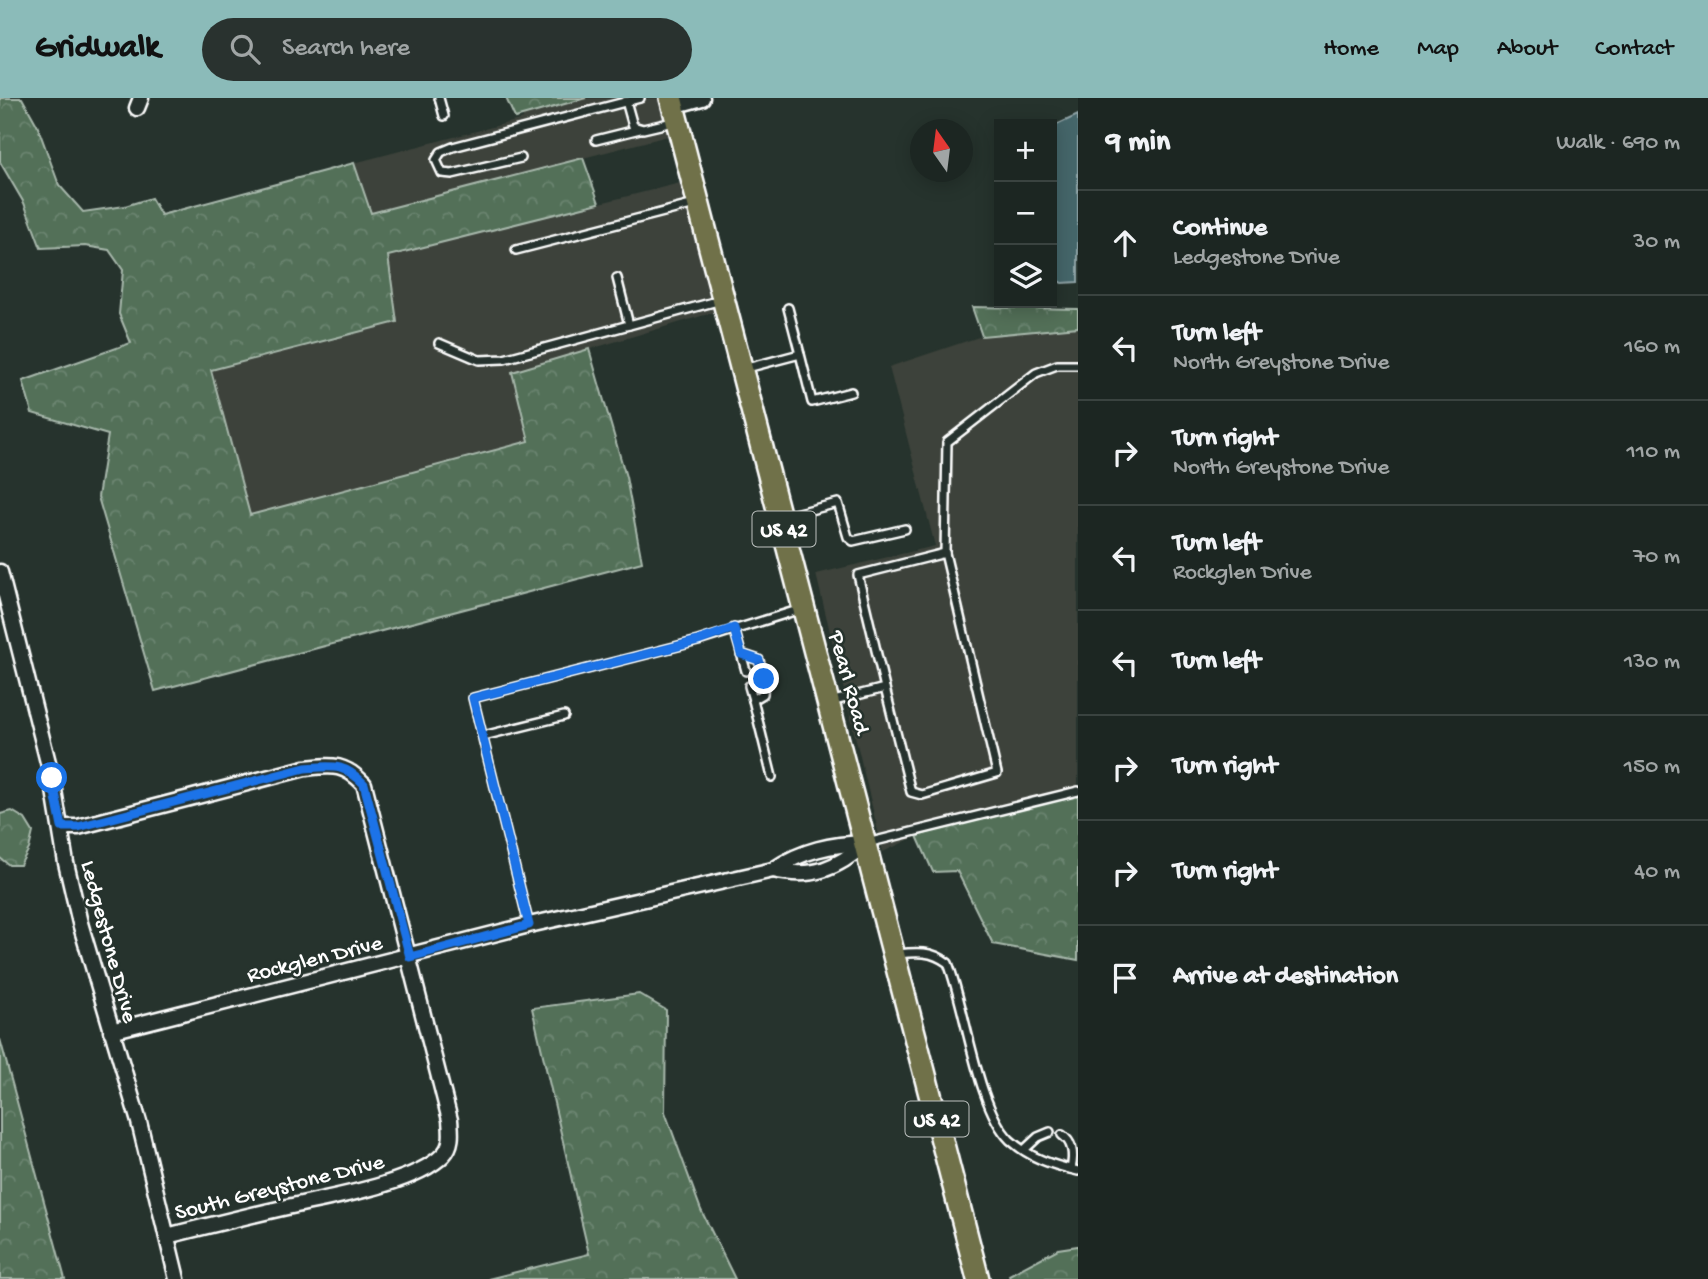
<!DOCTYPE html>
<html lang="en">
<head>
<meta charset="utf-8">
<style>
  :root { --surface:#1c2622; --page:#29322f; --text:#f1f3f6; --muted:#a0a5a5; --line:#3a4340; --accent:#8bbbb9 }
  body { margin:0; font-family:"Gochi Hand",sans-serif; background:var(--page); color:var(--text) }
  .controls { position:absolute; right:21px; top:21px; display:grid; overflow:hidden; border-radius:0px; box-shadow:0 4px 18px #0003 }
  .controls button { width:63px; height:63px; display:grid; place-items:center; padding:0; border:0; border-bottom:2px solid var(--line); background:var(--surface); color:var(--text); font:35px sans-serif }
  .compass { position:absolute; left:910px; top:21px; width:63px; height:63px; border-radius:50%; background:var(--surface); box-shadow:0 4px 18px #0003; rotate:346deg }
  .stop { position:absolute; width:21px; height:21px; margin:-16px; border:5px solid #1a73e8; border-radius:50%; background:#fff }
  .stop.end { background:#1a73e8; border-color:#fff; box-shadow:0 2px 7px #0008 }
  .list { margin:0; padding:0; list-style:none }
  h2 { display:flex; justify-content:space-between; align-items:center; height:91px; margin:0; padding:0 28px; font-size:30px }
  h2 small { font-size:23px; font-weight:400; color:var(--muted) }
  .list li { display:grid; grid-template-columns:46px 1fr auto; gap:21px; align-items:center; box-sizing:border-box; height:105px; padding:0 28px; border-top:2px solid var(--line) }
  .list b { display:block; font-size:26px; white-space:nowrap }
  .list p { margin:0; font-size:23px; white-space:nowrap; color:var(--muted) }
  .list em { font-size:23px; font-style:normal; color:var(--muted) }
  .icon { flex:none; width:38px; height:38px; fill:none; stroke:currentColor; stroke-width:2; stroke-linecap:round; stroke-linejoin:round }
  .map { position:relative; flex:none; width:1078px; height:1181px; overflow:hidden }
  header { display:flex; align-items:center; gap:42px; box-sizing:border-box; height:98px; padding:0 35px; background:var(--accent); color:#111 }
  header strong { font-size:33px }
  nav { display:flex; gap:38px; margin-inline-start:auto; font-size:24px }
  .search { width:490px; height:63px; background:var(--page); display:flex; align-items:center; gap:18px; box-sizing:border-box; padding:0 24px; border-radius:38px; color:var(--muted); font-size:26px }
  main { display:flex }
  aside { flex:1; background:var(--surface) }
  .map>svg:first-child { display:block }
  .built { fill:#3c423a }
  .forest { fill:url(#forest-crowns); stroke:#a8b8ac; stroke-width:2 }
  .water { fill:#45666b; stroke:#8fa3a6; stroke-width:2 }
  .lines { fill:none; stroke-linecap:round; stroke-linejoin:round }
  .lane-casing { stroke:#fff; stroke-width:12 }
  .street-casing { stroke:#fff; stroke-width:19 }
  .primary-casing { stroke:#fff; stroke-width:26 }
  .lane { stroke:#26332d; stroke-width:7 }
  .street { stroke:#26332d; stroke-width:14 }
  .primary { stroke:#6f714a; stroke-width:21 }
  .route { stroke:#1a73e8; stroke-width:9 }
  .labels { text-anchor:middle; stroke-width:5; stroke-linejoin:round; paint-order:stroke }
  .shield { fill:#26332d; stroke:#bec2c0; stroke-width:2 }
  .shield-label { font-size:21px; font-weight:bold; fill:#fff }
  .street-label { font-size:23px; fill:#fff; stroke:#26332d }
</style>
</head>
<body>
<header>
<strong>Gridwalk</strong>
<div class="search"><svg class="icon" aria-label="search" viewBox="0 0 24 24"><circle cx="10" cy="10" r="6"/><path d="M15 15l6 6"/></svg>Search here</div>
<nav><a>Home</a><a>Map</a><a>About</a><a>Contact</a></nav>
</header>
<main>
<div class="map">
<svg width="1078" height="1181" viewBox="0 0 1078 1181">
  <defs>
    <pattern id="forest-crowns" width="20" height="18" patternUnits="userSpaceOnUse" patternTransform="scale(1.75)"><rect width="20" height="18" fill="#527058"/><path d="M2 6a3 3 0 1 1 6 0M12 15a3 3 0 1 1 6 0" fill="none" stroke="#6c8571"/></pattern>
  </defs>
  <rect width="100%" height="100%" fill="#26332d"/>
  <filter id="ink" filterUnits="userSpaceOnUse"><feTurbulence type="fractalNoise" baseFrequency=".0143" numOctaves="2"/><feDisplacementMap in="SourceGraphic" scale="14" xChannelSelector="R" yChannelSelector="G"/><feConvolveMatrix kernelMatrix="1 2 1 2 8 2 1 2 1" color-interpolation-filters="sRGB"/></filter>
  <g filter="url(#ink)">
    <g class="built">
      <path d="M 518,0 L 658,0 L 668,38 L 370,115 L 354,65 L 523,21 Z"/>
      <path d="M 680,85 L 715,214 L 513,274 L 530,343 L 250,417 L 211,272 L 397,224 L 388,158 Z"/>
      <path d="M 1078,229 L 1078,690 L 917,738 L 883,754 L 816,476 L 935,448 L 889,269 L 982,238 Z"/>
    </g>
    <g class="forest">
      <path d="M 0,0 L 22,0 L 37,27 L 59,87 L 83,114 L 125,108 L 151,100 L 161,117 L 354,65 L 371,115 L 583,60 L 599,105 L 388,158 L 397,224 L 211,272 L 250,417 L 529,343 L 512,274 L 589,251 L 626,379 L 642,464 L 155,593 L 98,399 L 108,337 L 32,315 L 23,283 L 131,245 L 119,216 L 123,172 L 109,152 L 85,148 L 41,150 L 24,105 L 0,64 Z"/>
      <path d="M 506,0 L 586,0 L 515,20 Z"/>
      <path d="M 972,209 L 1078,211 L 1078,229 L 982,238 Z"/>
      <path d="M 1078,690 L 1078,862 L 993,846 L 957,773 L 933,774 L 917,738 Z"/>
      <path d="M 12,713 L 25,721 L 33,734 L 29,751 L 20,767 L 9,767 L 0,760 L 0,716 Z"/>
      <path d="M 639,896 L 666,912 L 665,1014 L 701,1112 L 735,1181 L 488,1181 L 589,1156 L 532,910 Z"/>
      <path d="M 0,941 L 65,1181 L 0,1181 Z"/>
      <path d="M 1078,1148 L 1078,1181 L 1010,1181 L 1009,1177 L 1058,1151 Z"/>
    </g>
    <path class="water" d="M 1078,17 L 1078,184 L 1062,185 L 1052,180 L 1054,145 L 1052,29 Z"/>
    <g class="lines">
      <g class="lane-casing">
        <g id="lane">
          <path d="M 439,0 L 444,18"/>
          <path d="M 626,3 L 633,28 L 643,31 L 673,24"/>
          <path d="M 596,42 L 640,31"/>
          <path d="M 521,60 L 452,76 L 442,75 L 436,62 L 441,54 L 453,49 L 640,0"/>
          <path d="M 516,152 L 695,106"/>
          <path d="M 617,180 L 629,227"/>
          <path d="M 439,245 L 479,262 L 504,261 L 721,202"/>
          <path d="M 800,256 L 812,304 L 851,294"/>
          <path d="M 743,271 L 800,256 L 788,210"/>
          <path d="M 782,419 L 838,405 L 848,439 L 853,443 L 905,431"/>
          <path d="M 734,530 L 746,573"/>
          <path d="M 741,556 L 759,562 L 764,581 L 763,596 L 753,602 L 772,679"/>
          <path d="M 749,588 L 753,602"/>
          <path d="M 885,590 L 858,477 L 945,455"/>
          <path d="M 830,604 L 885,590 L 911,694 L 922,697 L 997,675 L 945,455 L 947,344 L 1036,275 L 1057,267 L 1078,267"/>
          <path d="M 483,638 L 564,618"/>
          <path d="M 867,745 L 1078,693"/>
          <path d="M 529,827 L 473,600 L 698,543 L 801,511"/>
          <path d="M 895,856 C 916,854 931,852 948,865 C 966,911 977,1010 1010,1042 C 1030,1060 1052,1067 1078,1073"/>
          <path d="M 1062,1037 C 1074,1045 1074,1058 1071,1071"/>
          <path d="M 1024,1052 L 1038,1039 L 1050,1034"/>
        </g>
      </g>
      <g class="street-casing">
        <g id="street">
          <path d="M 673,8 L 702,0"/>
          <path d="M 137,10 L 141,0"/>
          <path d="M 0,474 L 52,680 L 66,765 L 80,825 L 139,1024 L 177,1181"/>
          <path d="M 62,729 L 78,729 L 305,670 C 333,667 344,665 364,686 L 450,1022 C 451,1034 453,1047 443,1057 C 415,1086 327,1100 287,1109 C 247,1118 207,1128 167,1138"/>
          <path d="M 773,772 C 812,781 837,771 866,745"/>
          <path d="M 111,933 L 529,827 L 773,772 C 802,752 832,746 866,745"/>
        </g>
      </g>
      <g class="primary-casing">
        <path id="primary" d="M 671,0 L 978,1181"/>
      </g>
      <use href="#lane" class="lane"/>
      <use href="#street" class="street"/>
      <use href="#primary" class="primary"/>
    </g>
  </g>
  <g class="lines" filter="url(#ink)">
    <path class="route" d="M 52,680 L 62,729 L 78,729 L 305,670 C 333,668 344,665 364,686 L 410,859 L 529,827 L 473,600 L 698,543 L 734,530 L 741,556 L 759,562 L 764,581"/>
  </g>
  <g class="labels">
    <g class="shield">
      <rect x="752.5" y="413.5" width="63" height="35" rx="5"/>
      <rect x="905.5" y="1003.5" width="63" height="35" rx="5"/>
    </g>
    <g class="shield-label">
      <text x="784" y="438">US 42</text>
      <text x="937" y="1028">US 42</text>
    </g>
    <g class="street-label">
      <text transform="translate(851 584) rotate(75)" y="8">Pearl Road</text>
      <text transform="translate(111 843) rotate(75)" y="8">Ledgestone Drive</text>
      <text transform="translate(314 859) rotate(-14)" y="8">Rockglen Drive</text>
      <text transform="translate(279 1087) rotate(-14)" y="8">South Greystone Drive</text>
    </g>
  </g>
</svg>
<div class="controls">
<button>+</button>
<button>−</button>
<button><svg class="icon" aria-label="layers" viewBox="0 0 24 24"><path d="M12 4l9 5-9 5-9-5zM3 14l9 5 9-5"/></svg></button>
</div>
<svg class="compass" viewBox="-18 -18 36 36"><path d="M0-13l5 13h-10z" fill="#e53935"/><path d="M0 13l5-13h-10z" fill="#a0a5a5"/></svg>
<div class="stop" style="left:52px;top:680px"></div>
<div class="stop end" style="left:764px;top:581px"></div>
</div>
<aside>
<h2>9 min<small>Walk · 690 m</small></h2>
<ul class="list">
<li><svg class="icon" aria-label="ahead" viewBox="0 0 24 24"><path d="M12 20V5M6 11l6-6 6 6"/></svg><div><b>Continue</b><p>Ledgestone Drive</p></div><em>30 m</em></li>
<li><svg class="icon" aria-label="left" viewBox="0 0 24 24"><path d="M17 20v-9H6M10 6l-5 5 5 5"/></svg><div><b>Turn left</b><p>North Greystone Drive</p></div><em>160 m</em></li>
<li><svg class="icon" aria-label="right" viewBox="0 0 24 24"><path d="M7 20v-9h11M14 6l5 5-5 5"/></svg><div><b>Turn right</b><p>North Greystone Drive</p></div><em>110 m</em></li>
<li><svg class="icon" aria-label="left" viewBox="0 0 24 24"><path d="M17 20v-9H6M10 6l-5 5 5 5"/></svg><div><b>Turn left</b><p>Rockglen Drive</p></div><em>70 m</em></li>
<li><svg class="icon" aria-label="left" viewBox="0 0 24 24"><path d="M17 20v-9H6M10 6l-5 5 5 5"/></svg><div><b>Turn left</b></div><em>130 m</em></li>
<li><svg class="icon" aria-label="right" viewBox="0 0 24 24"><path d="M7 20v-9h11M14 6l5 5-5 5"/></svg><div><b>Turn right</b></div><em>150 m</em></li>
<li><svg class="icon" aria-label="right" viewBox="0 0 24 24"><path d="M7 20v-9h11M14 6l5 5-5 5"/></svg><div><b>Turn right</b></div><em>40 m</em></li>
<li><svg class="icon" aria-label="arrive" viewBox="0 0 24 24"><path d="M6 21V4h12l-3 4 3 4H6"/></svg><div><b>Arrive at destination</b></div></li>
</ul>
</aside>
</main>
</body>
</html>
